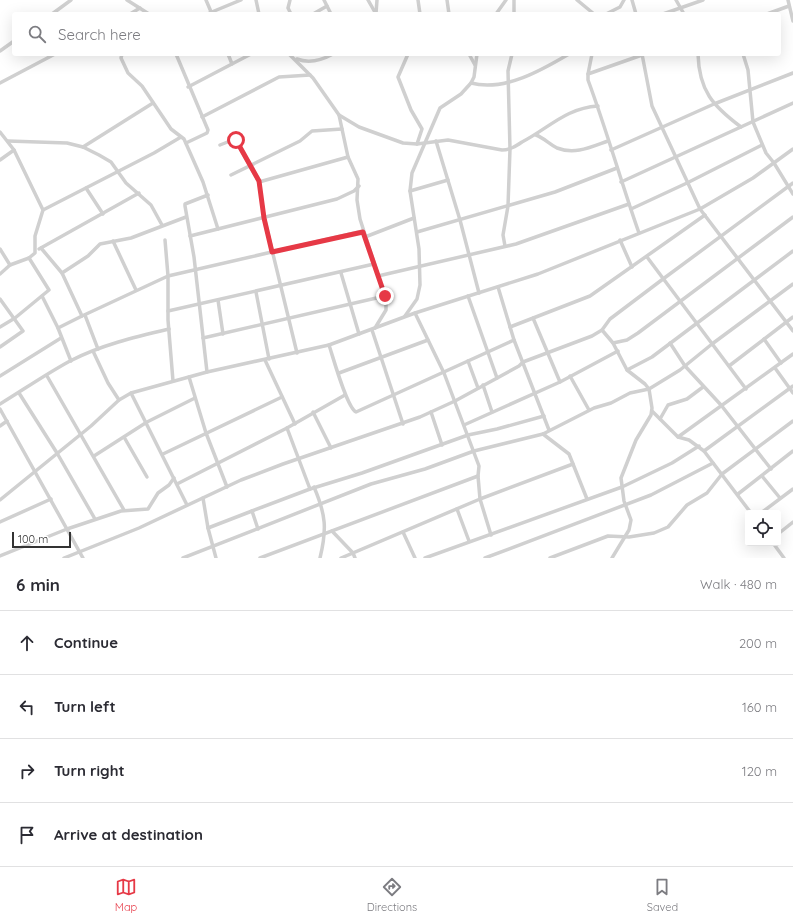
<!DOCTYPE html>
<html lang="en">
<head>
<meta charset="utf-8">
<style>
  :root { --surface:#fff; --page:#f2f2f3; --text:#2b2b33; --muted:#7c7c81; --line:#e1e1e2; --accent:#e63946 }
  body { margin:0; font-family:Quicksand,sans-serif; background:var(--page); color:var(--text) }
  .controls { position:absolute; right:12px; bottom:12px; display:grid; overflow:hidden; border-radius:4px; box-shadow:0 4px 16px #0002 }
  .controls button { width:36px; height:36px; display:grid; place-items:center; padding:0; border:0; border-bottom:1px solid var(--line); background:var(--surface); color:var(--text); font:20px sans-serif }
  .scale { position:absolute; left:12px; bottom:10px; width:59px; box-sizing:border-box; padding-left:4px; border:2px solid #333; border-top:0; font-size:11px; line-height:14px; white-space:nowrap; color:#333; -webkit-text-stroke:3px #fff; paint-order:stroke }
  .stop { position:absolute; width:12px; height:12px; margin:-9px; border:3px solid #e63946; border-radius:50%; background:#fff }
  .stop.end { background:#e63946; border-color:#fff; box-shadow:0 1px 4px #0008 }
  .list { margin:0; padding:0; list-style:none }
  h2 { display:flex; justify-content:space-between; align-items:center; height:52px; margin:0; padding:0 16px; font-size:17px }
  h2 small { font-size:13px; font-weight:400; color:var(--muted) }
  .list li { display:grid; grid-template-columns:26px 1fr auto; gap:12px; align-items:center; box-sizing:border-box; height:64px; padding:0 16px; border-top:1px solid var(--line) }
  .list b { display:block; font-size:15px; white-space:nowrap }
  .list em { font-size:13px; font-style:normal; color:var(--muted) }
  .icon { flex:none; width:22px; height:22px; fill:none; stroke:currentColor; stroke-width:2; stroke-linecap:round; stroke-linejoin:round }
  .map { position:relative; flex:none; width:793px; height:558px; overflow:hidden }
  .search { position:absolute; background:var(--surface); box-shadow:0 4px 16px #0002; left:12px; right:12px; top:12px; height:44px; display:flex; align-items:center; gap:10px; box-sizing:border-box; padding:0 14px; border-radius:4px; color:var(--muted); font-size:15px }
  .sheet { height:308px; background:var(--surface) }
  nav { display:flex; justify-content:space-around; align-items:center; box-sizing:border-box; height:56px; border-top:1px solid var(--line); background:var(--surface); font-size:11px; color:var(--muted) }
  nav a { display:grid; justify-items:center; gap:2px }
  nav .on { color:var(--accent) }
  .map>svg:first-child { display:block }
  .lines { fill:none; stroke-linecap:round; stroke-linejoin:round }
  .street { stroke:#d0d0d0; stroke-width:3.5 }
  .route { stroke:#e63946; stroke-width:5 }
</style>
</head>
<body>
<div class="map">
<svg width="793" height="558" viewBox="0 0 793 558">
  <rect width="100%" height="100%" fill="#fff"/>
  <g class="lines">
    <g class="street">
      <path d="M 127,0 L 149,14"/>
      <path d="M 206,0 L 212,14"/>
      <path d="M 256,0 L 259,14"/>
      <path d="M 290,0 L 288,8 L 291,14"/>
      <path d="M 324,0 L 331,14"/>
      <path d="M 368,0 L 376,14"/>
      <path d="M 418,0 L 420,14"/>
      <path d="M 447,0 L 449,14"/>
      <path d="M 514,0 L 514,14"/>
      <path d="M 577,0 L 594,14"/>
      <path d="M 632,0 L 636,14"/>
      <path d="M 676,0 L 684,14"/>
      <path d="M 788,0 L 793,21"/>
      <path d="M 376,13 L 377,0"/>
      <path d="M 52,14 L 71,0"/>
      <path d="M 130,14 L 140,8"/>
      <path d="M 207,14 L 241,0"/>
      <path d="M 313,14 L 327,6"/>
      <path d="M 496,14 L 506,0"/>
      <path d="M 606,14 L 620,7 L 624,0"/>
      <path d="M 663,14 L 703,0"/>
      <path d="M 767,14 L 789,6"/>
      <path d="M 0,51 L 14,41"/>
      <path d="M 122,54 L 121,58 L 128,73 L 142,86 L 171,129 L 184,139 L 203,182 L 218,229"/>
      <path d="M 176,54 L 208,130 L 207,133 L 186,143"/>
      <path d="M 228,54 L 232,64"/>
      <path d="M 289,54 L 313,78 L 339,115 L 348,157 L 358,179 L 357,200 L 360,219 L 386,300 L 386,310 L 375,328"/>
      <path d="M 408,54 L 398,77 L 411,110 L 422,129 L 417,144"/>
      <path d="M 469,54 L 475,65"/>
      <path d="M 592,54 L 588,74 L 588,80 C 607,131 621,182 639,233"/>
      <path d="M 642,54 L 652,106 L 700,209 L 793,331"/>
      <path d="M 698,54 C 699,91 713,106 741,127"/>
      <path d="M 743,54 L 748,70 L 753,122 L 766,153 L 774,163 L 793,194"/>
      <path d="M 297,59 C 310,64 322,60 333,54"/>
      <path d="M 588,74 L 642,55"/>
      <path d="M 0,83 L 55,54"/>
      <path d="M 471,83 C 504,92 542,70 569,54"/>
      <path d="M 188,87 L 251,54"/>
      <path d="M 339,115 L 359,127 L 403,143 L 417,144 L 448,140 L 502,150 C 510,150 516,146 522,142 C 549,128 566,108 598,106"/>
      <path d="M 202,117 L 279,77 L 310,75"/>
      <path d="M 0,132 L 14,150 L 43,210 L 35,236 L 35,253 L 29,258 L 10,265 L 0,274"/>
      <path d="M 536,135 C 544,138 549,144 557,148 C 575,155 591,147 608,141"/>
      <path d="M 8,141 L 67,143 L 83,147 L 99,155 L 111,162 L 126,183 L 151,205 L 162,225"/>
      <path d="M 436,141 L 460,220 L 479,293"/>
      <path d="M 220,145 L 235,139 L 259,182 L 264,217 L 297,353"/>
      <path d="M 83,147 L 153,103"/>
      <path d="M 611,150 L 714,104 L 793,73"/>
      <path d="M 0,160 L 14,150"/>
      <path d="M 231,175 L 300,141 L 312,131 L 342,129"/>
      <path d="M 259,182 L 348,157"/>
      <path d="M 621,182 L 793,103"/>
      <path d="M 86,188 L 103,214"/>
      <path d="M 410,191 L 448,180"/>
      <path d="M 631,209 L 687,183 L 762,145"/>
      <path d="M 43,210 L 154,153 L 181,137"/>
      <path d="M 417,232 L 555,192 L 617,168"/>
      <path d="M 190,236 L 337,199 L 354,191 L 359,186"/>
      <path d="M 365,237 L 414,218"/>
      <path d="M 165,240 L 168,276 L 168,320 L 173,381"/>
      <path d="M 620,240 L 632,267"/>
      <path d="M 113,241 L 136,290"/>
      <path d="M 505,246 L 503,235 L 508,206 L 510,149 L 508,71 L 512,54"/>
      <path d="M 41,248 L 62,273 L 82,316 L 168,276 L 363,231"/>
      <path d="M 0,249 L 10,265"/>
      <path d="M 39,249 L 139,193"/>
      <path d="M 647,257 L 746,389"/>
      <path d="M 62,273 L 88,256 L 100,244 L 131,238 L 186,217"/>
      <path d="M 341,273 L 359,334"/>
      <path d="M 378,276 L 516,244 L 629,204"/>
      <path d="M 498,287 L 514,340 L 549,430"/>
      <path d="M 256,292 L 269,359"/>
      <path d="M 42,296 L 58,328 L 71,361"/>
      <path d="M 468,296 L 497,378"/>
      <path d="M 0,299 L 23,331 L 0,347"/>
      <path d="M 218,300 L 223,334"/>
      <path d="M 168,311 L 374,264"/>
      <path d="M 415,313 L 444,373 L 479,466 L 478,476 L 480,499 L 491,535"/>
      <path d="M 85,315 L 98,349"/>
      <path d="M 405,316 L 417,299 L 420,285 L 419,249 L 410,191 L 412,173 L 440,108 L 461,94 L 471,83 L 474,77 L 477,54"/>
      <path d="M 533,318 L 560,382"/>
      <path d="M 0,327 L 15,318 L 49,290 L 29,258"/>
      <path d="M 510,327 L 590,296 L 705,215"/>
      <path d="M 58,328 L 82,316"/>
      <path d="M 372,330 L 403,424"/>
      <path d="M 602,330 L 613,343 L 627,370 L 645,384 L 649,389 L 652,408 L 651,415 L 636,440 L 621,478 L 624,501 L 631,520 L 629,530 L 612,558"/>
      <path d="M 203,338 L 385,296"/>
      <path d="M 764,339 L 781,363"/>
      <path d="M 613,343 L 627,340 L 638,333 L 793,217"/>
      <path d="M 670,343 L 685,366 L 721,405 L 771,469"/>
      <path d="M 329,345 C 333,357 347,408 356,412 L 514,340"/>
      <path d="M 93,351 L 108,383 L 119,400"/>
      <path d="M 265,360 L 295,424"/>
      <path d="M 468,361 L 478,388"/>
      <path d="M 729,366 L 793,317"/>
      <path d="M 775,368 L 793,393"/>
      <path d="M 627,370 L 652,357 L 793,251"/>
      <path d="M 207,372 L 194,257 L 185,206 L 185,204 L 208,195"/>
      <path d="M 339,373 L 428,340"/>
      <path d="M 0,376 L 61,338"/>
      <path d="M 47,376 L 124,510"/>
      <path d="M 570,376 L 589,410"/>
      <path d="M 189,377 L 206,433 L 227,487"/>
      <path d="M 483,385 L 492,412"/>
      <path d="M 19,393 L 57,453 L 95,519"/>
      <path d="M 131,393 L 187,505"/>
      <path d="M 0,404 C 23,390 46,374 70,361 C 101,345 135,337 169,329"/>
      <path d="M 0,409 L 83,558"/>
      <path d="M 652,411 L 678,437 L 689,440 L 704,451 L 751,513"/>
      <path d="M 313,412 L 331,448"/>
      <path d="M 431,412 L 442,445"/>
      <path d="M 660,419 L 668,405 L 687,399 L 703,387"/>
      <path d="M 464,425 L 560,382 L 618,351"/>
      <path d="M 0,426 L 7,421"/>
      <path d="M 287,428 L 310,489"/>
      <path d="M 543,434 L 569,454 L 587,499"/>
      <path d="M 124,437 L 147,477"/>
      <path d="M 678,437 L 793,354"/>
      <path d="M 704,451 L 793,386"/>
      <path d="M 163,454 L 282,397"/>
      <path d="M 94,456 L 147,422 L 195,398"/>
      <path d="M 762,476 L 780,498"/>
      <path d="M 177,484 L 287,428 L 345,395"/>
      <path d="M 314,487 C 326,515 327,529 320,558"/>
      <path d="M 738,494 L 793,451"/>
      <path d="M 203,498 L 208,528 L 216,558"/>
      <path d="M 0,500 L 91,426 L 119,400 L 131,393 L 207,372 L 329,345 L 415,313 L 538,274 L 700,209 L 753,178 L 793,149"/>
      <path d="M 457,509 L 469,541"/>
      <path d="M 252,511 L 310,489 L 362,473 L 468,435 L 497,429 L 544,416"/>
      <path d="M 761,513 L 793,489"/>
      <path d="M 0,522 L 51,499"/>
      <path d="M 208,528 L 252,511 L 258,529"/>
      <path d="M 332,531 L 353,553 L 355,558"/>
      <path d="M 403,532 L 415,558"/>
      <path d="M 778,534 L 793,522"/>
      <path d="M 773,543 L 784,558"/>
      <path d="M 0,556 L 67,529 L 121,511 L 148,509 L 158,493 L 169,485 L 174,478"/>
      <path d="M 64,558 L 139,528 L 241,480 L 283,464 L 420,417 L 455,401 L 519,366 L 523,362 L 592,336 L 602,330 L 610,319 L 663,279 L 793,183"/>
      <path d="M 183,558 L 371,484 L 425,469 L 474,451 L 543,434 L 594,408 L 611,403 L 630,393 L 649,389 L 680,370 L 712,344 L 793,284"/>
      <path d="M 260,558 L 478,476"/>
      <path d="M 341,558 L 480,499 L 573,464"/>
      <path d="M 425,558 L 622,487 L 672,463 L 699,446"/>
      <path d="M 485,558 L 651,495 L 713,463"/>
      <path d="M 550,558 L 608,536 L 629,537 L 654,533 L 668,527 L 687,505 L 707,493 L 722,474 L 793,421"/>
    </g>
  </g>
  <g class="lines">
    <path class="route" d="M 236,140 L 259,181 L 264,218 L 272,252 L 363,232 L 385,296"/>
  </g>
</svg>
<div class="controls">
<button><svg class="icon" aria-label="locate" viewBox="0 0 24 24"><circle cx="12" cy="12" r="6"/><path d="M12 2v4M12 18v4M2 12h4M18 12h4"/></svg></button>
</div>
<div class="scale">100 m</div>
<div class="stop" style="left:236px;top:140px"></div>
<div class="stop end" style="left:385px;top:296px"></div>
<div class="search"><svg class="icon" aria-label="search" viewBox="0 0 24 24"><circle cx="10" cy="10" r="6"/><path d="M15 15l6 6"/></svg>Search here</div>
</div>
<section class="sheet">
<h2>6 min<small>Walk · 480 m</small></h2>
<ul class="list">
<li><svg class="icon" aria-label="ahead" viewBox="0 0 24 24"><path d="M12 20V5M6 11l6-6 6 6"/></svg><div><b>Continue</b></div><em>200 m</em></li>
<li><svg class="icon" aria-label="left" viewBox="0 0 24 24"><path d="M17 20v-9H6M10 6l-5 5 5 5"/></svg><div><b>Turn left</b></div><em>160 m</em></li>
<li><svg class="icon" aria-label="right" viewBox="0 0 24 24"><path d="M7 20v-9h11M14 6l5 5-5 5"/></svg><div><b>Turn right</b></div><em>120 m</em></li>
<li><svg class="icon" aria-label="arrive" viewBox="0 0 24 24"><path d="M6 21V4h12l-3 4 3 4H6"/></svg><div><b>Arrive at destination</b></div></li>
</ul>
</section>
<nav>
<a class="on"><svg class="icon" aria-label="map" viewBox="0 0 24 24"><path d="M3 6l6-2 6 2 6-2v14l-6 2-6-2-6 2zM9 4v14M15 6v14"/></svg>Map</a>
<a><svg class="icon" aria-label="directions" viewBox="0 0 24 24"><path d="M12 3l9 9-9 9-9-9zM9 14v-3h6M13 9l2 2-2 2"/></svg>Directions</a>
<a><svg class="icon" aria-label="saved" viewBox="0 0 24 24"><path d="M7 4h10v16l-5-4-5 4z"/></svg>Saved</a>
</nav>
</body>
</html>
